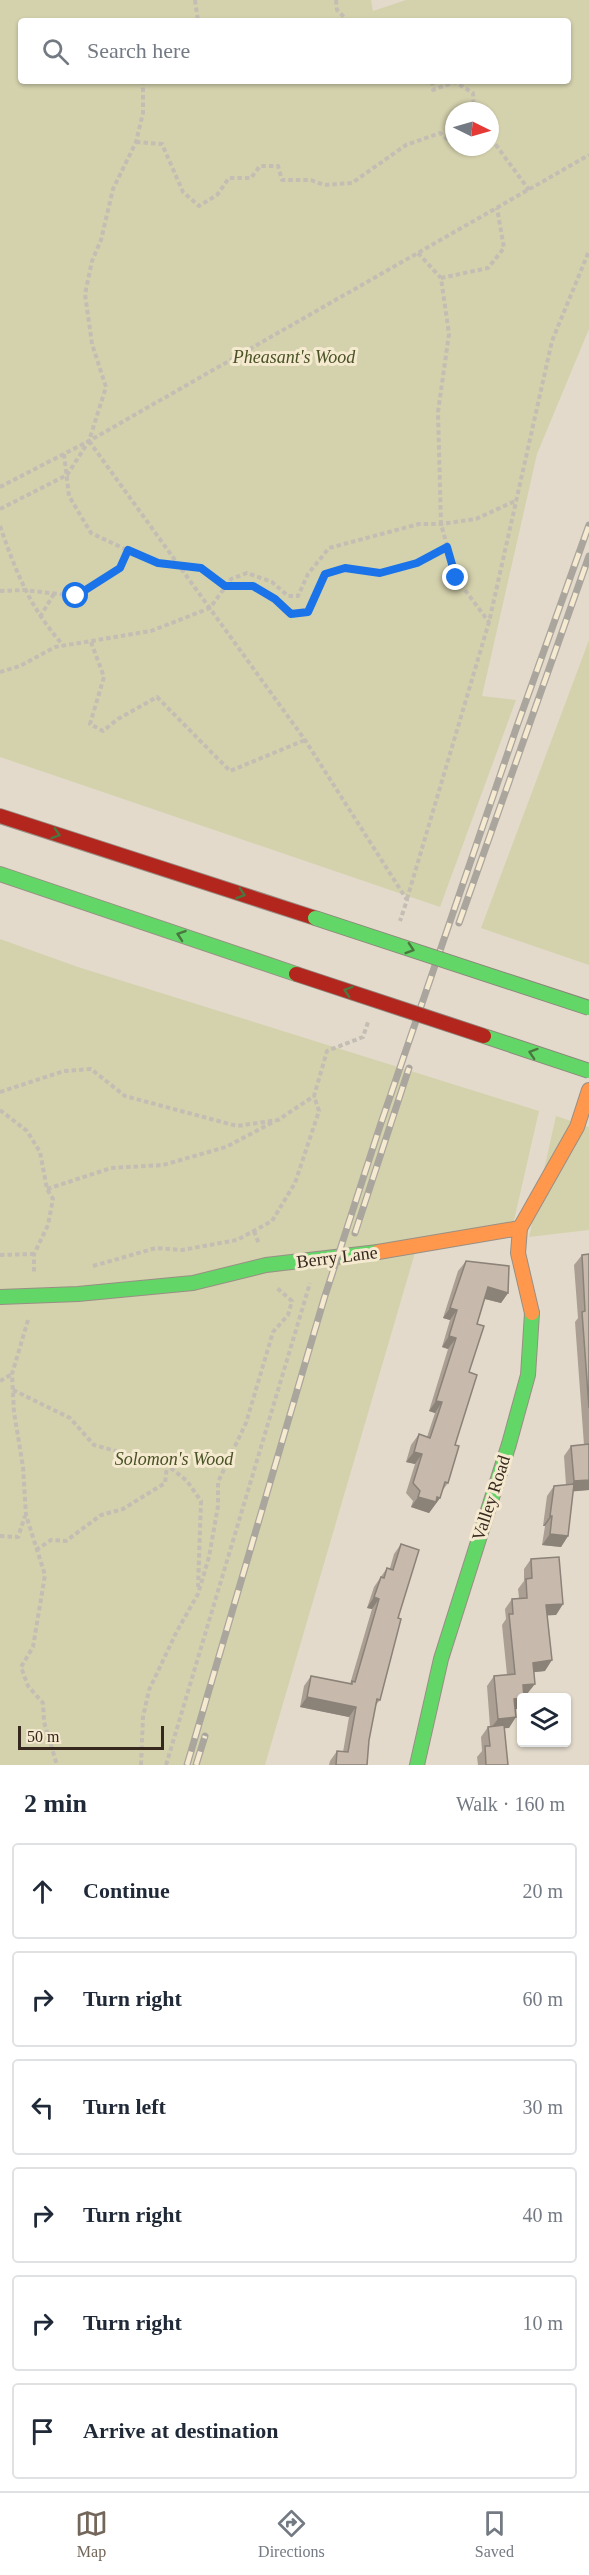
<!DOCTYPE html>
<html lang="en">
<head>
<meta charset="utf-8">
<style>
  :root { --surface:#fff; --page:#f2f2f3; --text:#1f2937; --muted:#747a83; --line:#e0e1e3; --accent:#73665a }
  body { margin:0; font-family:"Times New Roman",serif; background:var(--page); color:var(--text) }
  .controls { position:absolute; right:18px; bottom:18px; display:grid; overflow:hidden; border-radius:6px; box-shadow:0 2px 4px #0004 }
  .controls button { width:54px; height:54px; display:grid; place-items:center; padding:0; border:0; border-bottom:2px solid var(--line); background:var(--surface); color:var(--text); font:30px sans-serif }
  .compass { position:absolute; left:445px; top:102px; width:54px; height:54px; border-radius:50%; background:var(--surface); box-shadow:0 2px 4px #0004; rotate:95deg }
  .scale { position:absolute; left:18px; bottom:15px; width:146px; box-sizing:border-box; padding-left:6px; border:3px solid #36281d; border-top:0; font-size:16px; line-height:21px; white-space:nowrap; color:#36281d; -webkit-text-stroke:4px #f5e9d0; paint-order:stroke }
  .stop { position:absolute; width:18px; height:18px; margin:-14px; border:4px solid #1a73e8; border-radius:50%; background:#fff }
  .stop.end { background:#1a73e8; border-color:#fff; box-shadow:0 2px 6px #0008 }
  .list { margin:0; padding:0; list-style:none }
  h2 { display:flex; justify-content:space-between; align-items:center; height:78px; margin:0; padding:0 24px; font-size:26px }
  h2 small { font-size:20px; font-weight:400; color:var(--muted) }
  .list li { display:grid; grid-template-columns:39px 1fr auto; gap:18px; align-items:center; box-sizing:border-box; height:96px; margin:0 12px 12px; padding:0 12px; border:2px solid var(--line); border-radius:6px }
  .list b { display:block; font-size:22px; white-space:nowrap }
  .list em { font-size:20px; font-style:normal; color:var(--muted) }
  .icon { flex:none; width:33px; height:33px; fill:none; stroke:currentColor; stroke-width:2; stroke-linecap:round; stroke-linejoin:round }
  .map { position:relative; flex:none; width:589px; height:1765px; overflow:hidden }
  .search { position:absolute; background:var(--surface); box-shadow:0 2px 4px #0004; left:18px; right:18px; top:18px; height:66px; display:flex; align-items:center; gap:15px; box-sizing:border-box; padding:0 21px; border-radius:6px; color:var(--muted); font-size:22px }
  .sheet { height:726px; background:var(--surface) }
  nav { display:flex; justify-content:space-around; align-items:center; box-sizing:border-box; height:84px; border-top:2px solid var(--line); background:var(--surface); font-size:16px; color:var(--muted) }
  nav a { display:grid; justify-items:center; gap:3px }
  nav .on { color:var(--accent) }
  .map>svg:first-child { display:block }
  .green { fill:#d4d2ad; fill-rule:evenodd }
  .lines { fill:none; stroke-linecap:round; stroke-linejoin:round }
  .fast-casing { stroke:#988f84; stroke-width:16 }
  .slow-casing { stroke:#988f84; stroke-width:16 }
  .jam-casing { stroke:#988f84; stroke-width:16 }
  .path { stroke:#c3bdb4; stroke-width:4; stroke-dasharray:4.5 3; stroke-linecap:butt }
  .fast { stroke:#63d668; stroke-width:14 }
  .slow { stroke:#ff974d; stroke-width:14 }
  .jam { stroke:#b3261e; stroke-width:14 }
  .rail-casing { stroke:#aaa59d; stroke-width:7 }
  .rail { stroke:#f5e9d0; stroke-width:4.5; stroke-dasharray:14; stroke-linecap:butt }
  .fast-bridge-casing { stroke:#8d857b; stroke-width:16; stroke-linecap:butt }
  .jam-bridge-casing { stroke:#8d857b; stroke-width:16; stroke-linecap:butt }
  .fast-bridge { stroke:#63d668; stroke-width:14 }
  .jam-bridge { stroke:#b3261e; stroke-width:14 }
  .wall { fill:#ab9f94 }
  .shaded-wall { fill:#8b8278 }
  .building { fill:#c7b9ac; stroke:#8b8278; stroke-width:1.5 }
  .oneway { stroke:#4a763f }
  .route { stroke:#1a73e8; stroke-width:8 }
  .labels { text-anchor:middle; stroke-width:6; stroke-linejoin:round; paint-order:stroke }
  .park-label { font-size:18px; font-style:italic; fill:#485224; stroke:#f5e9d0 }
  .street-label { font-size:18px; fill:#36281d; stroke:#f5e9d0 }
</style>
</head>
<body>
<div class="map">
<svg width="589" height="1765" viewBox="0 0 589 1765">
  <rect width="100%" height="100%" fill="#e3dacb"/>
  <g class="green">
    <path d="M 0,0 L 371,0 L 373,11 L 406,0 L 589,0 L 589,329 L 537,454 L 482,696 L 516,700 L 440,907 L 0,757 ZM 21,21 L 568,21 L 568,81 L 21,81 ZM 454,111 L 490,111 L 490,147 L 454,147 Z"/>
    <path d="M 589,640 L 589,965 L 481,928 Z"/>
    <path d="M 0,939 L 78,967 L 539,1111 L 512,1229 L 417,1246 L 265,1765 L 0,1765 Z"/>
    <path d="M 556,1116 L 589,1127 L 589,1230 L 529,1237 Z"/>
  </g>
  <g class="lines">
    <g class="fast-casing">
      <g id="fast">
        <path d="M 0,874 L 296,974"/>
        <path d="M 0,1297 L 78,1294 L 193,1283 L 266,1265 L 378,1252"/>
        <path d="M 417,1765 L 441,1659 L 509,1444 L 528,1375 L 532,1313"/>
      </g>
    </g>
    <g class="slow-casing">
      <g id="slow">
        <path d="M 378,1252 L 520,1228"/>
        <path d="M 532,1313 L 518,1253 L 520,1228 L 577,1127 L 589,1090"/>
      </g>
    </g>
    <g class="jam-casing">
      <path id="jam" d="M 0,816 L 315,918"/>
    </g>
    <g class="path">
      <path d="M 195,0 L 198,21"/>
      <path d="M 336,0 L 337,10 L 348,21"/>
      <path d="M 432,81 L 433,90 L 455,82 L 473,93 L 474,111"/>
      <path d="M 136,142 L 162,144 L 183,192 L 199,206 L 217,195 L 229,178 L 251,178 L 260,166 L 278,166 L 282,180 L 311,180 L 324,185 L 352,183 L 406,145 L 440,133 L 454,145"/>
      <path d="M 490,142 L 493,141 L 529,190"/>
      <path d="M 456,147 L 462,152 L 476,147"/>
      <path d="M 418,253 L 441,278 L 449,334 L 438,412 L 441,524 L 456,578 L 489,622"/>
      <path d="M 441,278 L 488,268 L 504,248 L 497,208"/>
      <path d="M 89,441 L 305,740 L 407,900 L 400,921"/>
      <path d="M 64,454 L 69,496 L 91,533 L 127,550"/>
      <path d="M 0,487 L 89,441 L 589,155"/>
      <path d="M 0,509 L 67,475 L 89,441 L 106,387 L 92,344 L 85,294 L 92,261 L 101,240 L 113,189 L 136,142 L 143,113 L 143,81"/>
      <path d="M 0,526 C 16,572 30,608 63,645"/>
      <path d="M 0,591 L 24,590 L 76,596 L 120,568 L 127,550 L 158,563 L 200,568 L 226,586 L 253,586 L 275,599 L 291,614 L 308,612 L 325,574 L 344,568 L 380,573 L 417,563 L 447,547"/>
      <path d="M 40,617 L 55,592"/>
      <path d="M 91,642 L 104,677 L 90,724 L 103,731 L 118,719 L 157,697 L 230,771 L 305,740"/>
      <path d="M 0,672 L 20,666 L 55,647 L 151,631 L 187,617 L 210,608 L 231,579 L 247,573 L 272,582 L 288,596 L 298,596 L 308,574 L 329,548 L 419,524 L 441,524 L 476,519 L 515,501"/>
      <path d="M 407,899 L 489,622 L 552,341 L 589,251"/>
      <path d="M 0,1092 L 64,1071 L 91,1069 L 125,1096 L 237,1126 L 278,1120 L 314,1096 L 327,1051 L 363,1037 L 368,1022"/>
      <path d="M 0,1110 L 27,1131 L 40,1152 L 47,1189 L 53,1199 L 48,1225 L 34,1254 L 34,1272"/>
      <path d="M 47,1189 L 111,1168 L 163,1165 L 226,1147 L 275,1121"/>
      <path d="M 254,1231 L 259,1244"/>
      <path d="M 0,1255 L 34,1254"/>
      <path d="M 93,1266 L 156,1248 L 182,1250 L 237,1240 L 272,1221 L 295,1183 L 319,1111 L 314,1096"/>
      <path d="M 28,1320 L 12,1374 L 14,1412 L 23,1467 L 26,1515 L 45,1575 L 33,1647 L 21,1667 L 28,1686 L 43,1703 L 44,1722 L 57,1765"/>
      <path d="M 0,1381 L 12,1374"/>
      <path d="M 13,1390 L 70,1418 L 94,1445 L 167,1465 L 187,1481 L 201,1501 L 198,1587"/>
      <path d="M 0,1536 L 18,1537 L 25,1516"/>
      <path d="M 36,1550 L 51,1540 L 66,1541 L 101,1515 L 123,1509 L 165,1483 L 167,1466"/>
      <path d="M 141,1765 L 143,1717 L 149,1690 L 177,1631 L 198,1594 L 209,1557 L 218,1506 L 218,1482 L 246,1423 L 273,1332 L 288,1315 L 292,1301 L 277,1288"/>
      <path d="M 166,1765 L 310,1283"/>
    </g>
    <use href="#fast" class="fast"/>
    <use href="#slow" class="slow"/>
    <use href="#jam" class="jam"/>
    <g class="rail-casing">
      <g id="rail">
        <path d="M 459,923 L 589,556"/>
        <path d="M 355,1233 L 409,1068"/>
        <path d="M 187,1765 L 324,1299 L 380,1126 L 517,726 L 589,525"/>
        <path d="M 196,1765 L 205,1736"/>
      </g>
    </g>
    <use href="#rail" class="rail"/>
    <g class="fast-bridge-casing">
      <g id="fast-bridge">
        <path d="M 315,918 L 589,1008"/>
        <path d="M 484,1036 L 589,1071"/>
      </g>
    </g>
    <g class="jam-bridge-casing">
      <path id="jam-bridge" d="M 296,974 L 484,1036"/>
    </g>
    <use href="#fast-bridge" class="fast-bridge"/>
    <use href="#jam-bridge" class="jam-bridge"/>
  </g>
  <g class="wall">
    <path d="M 589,1254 L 589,1490 L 573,1491 L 568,1536 L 561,1547 L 542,1545 L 545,1526 L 543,1526 L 547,1496 L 554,1486 L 566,1485 L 564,1456 L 571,1446 L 584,1445 L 575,1322 L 578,1318 L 574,1265 L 582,1255 Z"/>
    <path d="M 466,1261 L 508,1293 L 501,1303 L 485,1299 L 477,1324 L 448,1483 L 442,1491 L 440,1498 L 429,1513 L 411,1507 L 413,1501 L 406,1493 L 415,1464 L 406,1462 L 411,1445 L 419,1434 L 427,1437 L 435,1413 L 429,1411 L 448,1349 L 442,1347 L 450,1320 L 443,1318 L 458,1271 Z"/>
    <path d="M 401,1544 L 398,1618 L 380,1700 L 375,1706 L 369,1740 L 367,1765 L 329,1765 L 330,1761 L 337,1751 L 343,1752 L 349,1717 L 300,1707 L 304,1686 L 311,1676 L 350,1684 L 372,1609 L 367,1608 L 374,1587 L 387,1568 L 390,1568 L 394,1554 Z"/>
    <path d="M 531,1559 L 563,1604 L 556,1615 L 547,1615 L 545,1671 L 534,1672 L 527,1694 L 524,1694 L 522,1698 L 522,1702 L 517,1709 L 515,1709 L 509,1728 L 504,1728 L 508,1765 L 478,1765 L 477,1757 L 482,1751 L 481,1737 L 488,1727 L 490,1727 L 487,1686 L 494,1676 L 507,1675 L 502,1625 L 506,1619 L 505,1609 L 512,1599 L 519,1598 L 518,1589 L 524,1581 L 524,1569 Z"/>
  </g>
  <g class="shaded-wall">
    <path d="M 488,1287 L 508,1293 L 501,1303 L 481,1298 Z"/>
    <path d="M 450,1308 L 457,1310 L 450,1320 L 443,1318 Z"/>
    <path d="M 449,1336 L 456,1338 L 448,1349 L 442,1347 Z"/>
    <path d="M 436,1401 L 442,1402 L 435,1413 L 429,1411 Z"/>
    <path d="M 414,1452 L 422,1454 L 415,1464 L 406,1462 Z"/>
    <path d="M 589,1480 L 589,1490 L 567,1492 L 574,1481 Z"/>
    <path d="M 418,1497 L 437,1497 L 440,1498 L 429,1513 L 411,1507 Z"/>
    <path d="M 550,1516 L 552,1516 L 545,1526 L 543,1526 Z"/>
    <path d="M 550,1534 L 568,1536 L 561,1547 L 542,1545 Z"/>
    <path d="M 374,1597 L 379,1599 L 372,1609 L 367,1608 Z"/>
    <path d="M 563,1604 L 556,1615 L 538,1616 L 546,1605 Z"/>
    <path d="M 552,1660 L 545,1671 L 526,1673 L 533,1663 Z"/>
    <path d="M 535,1684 L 527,1694 L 516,1695 L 523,1685 Z"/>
    <path d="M 307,1697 L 356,1707 L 349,1717 L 300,1707 Z"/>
    <path d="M 514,1699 L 522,1699 L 522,1702 L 517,1709 L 507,1710 Z"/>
    <path d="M 516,1717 L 509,1728 L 490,1729 L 498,1719 Z"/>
  </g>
  <g class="building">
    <path d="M 589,1254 L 589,1408 L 582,1312 L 585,1311 L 582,1255 Z"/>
    <path d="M 466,1261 L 509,1266 L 508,1293 L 488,1287 L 477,1324 L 484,1326 L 469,1372 L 477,1375 L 455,1445 L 459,1446 L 448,1483 L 445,1482 L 440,1498 L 437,1497 L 436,1502 L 418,1497 L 420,1491 L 413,1483 L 422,1454 L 414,1452 L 419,1434 L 430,1438 L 442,1402 L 436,1401 L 456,1338 L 449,1336 L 457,1310 L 450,1308 Z"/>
    <path d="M 589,1444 L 589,1480 L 574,1481 L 571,1446 Z"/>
    <path d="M 574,1484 L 568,1536 L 550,1534 L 552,1516 L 550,1516 L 554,1486 Z"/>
    <path d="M 401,1544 L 419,1550 L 398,1618 L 401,1619 L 380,1700 L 377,1699 L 369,1740 L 367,1765 L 336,1765 L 337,1751 L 348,1752 L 356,1707 L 307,1697 L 311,1676 L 352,1684 L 352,1681 L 355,1682 L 379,1599 L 374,1597 L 381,1577 L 384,1578 L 387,1568 L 393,1570 Z"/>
    <path d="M 559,1557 L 563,1604 L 546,1605 L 552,1660 L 533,1663 L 535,1684 L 523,1685 L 524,1698 L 514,1699 L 516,1717 L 498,1719 L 494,1676 L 515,1674 L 509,1614 L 513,1614 L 512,1599 L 527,1598 L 526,1579 L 532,1578 L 531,1559 Z"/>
    <path d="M 504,1725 L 508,1765 L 486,1765 L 485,1746 L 490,1746 L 488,1727 Z"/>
  </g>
  <defs><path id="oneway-chevron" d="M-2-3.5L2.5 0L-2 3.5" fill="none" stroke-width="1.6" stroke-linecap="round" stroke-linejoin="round" transform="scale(1.5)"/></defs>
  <g class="oneway">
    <use href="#oneway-chevron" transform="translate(56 834) rotate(18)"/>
    <use href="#oneway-chevron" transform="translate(241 894) rotate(18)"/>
    <use href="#oneway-chevron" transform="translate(181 935) rotate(-161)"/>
    <use href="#oneway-chevron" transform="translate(410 949) rotate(18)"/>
    <use href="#oneway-chevron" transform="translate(348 991) rotate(-162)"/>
    <use href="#oneway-chevron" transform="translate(533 1053) rotate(-162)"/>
  </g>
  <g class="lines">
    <path class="route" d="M 76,596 L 120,568 L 128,550 L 158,563 L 201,568 L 225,586 L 253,586 L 275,599 L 291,614 L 308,612 L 325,574 L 345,568 L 380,573 L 417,563 L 447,547 L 456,578"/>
  </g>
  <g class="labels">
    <g class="park-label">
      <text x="294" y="363">Pheasant's Wood</text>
      <text x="174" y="1465">Solomon's Wood</text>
    </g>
    <g class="street-label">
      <text transform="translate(337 1257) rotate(-7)" y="6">Berry Lane</text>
      <text transform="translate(491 1498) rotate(-72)" y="6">Valley Road</text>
    </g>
  </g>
</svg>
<div class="controls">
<button><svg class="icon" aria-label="layers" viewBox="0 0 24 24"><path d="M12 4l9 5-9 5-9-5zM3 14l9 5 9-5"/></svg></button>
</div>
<svg class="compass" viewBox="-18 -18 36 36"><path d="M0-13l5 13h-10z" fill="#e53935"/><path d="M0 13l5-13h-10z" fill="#747a83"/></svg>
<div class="scale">50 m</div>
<div class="stop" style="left:76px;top:596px"></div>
<div class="stop end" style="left:456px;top:578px"></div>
<div class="search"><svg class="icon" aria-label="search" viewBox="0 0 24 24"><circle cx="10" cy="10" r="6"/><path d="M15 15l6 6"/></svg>Search here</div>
</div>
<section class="sheet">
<h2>2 min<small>Walk · 160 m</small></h2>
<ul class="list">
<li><svg class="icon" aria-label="ahead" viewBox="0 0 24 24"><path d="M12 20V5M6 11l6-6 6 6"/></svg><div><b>Continue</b></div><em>20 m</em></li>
<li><svg class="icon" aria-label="right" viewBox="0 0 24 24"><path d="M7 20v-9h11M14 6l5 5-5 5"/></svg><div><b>Turn right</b></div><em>60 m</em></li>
<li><svg class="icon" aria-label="left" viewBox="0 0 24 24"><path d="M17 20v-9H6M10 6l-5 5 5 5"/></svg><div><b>Turn left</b></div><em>30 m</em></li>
<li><svg class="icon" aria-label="right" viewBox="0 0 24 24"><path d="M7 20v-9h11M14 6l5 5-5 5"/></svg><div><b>Turn right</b></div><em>40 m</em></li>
<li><svg class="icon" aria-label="right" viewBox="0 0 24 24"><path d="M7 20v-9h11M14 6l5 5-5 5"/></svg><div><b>Turn right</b></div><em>10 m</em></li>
<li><svg class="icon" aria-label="arrive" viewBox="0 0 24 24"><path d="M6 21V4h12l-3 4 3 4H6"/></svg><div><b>Arrive at destination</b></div></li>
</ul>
</section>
<nav>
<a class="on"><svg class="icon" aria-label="map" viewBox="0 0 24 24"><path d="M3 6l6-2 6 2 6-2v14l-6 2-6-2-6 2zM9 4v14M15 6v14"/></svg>Map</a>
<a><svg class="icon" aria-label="directions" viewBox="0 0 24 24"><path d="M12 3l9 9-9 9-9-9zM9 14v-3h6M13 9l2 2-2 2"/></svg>Directions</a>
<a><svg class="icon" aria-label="saved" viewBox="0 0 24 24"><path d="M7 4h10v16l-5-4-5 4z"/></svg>Saved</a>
</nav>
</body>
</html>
